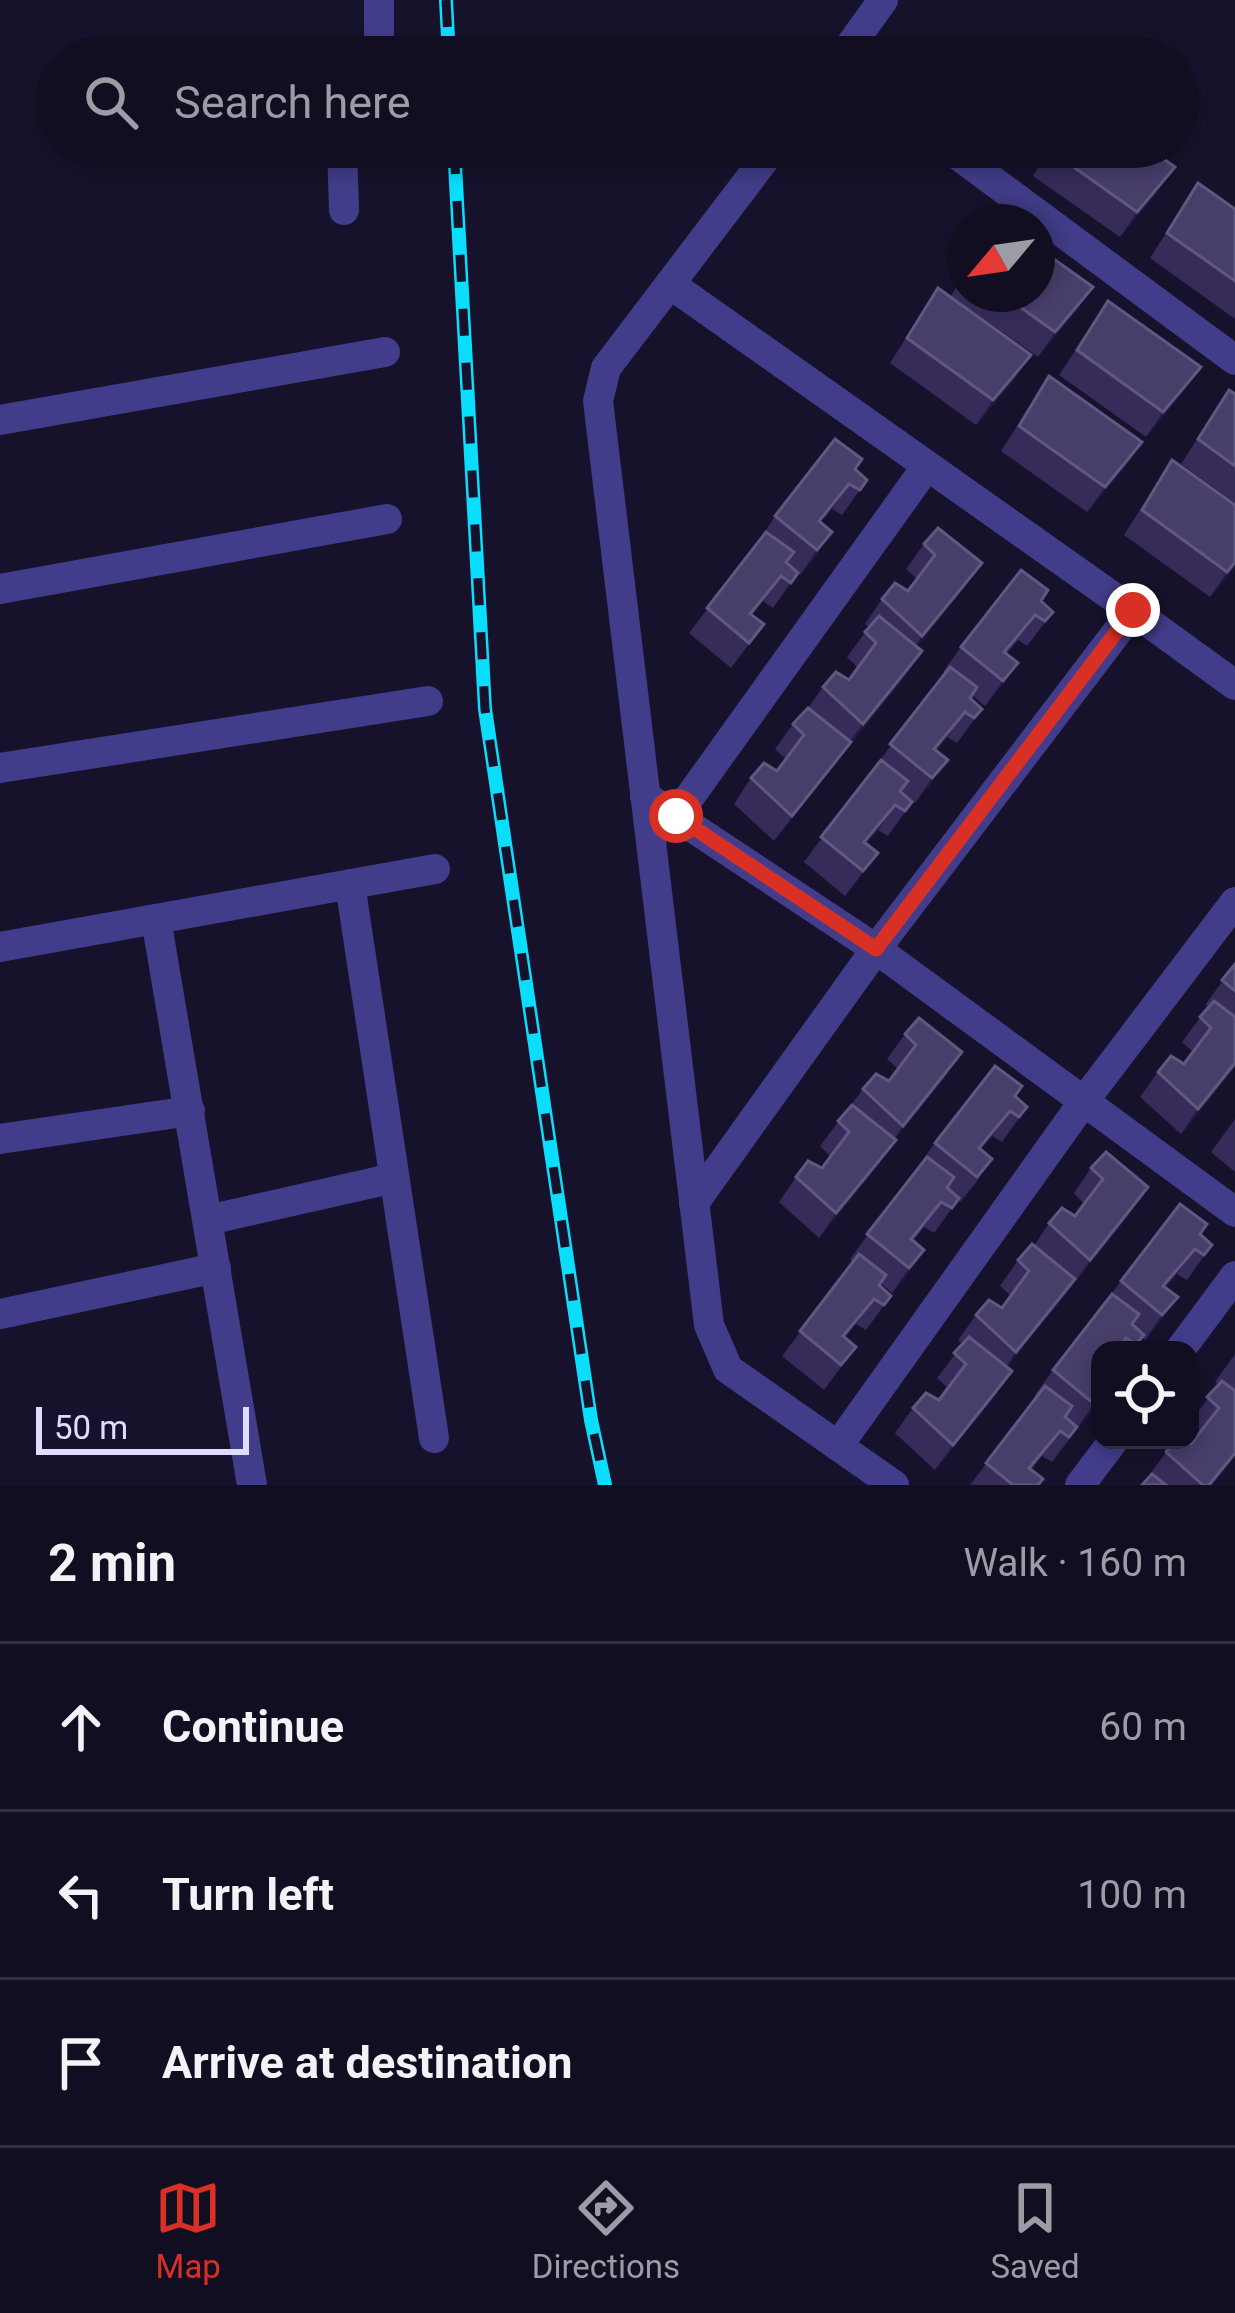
<!DOCTYPE html>
<html lang="en">
<head>
<meta charset="utf-8">
<style>
  :root { --surface:#110e21; --page:#1a172a; --text:#f1f3f6; --muted:#9c9ca5; --line:#302e3f; --accent:#d93025 }
  body { margin:0; font-family:Roboto,sans-serif; background:var(--page); color:var(--text) }
  .controls { position:absolute; right:36px; bottom:36px; display:grid; overflow:hidden; border-radius:24px; box-shadow:0 6px 18px #0003 }
  .controls button { width:108px; height:108px; display:grid; place-items:center; padding:0; border:0; border-bottom:3px solid var(--line); background:var(--surface); color:var(--text); font:60px sans-serif }
  .compass { position:absolute; left:947px; top:204px; width:108px; height:108px; border-radius:50%; background:var(--surface); box-shadow:0 6px 18px #0003; rotate:241deg }
  .scale { position:absolute; left:36px; bottom:30px; width:213px; box-sizing:border-box; padding-left:12px; border:6px solid #e1dcff; border-top:0; font-size:33px; line-height:42px; white-space:nowrap; color:#e1dcff; -webkit-text-stroke:9px #17122c; paint-order:stroke }
  .stop { position:absolute; width:36px; height:36px; margin:-27px; border:9px solid #d93025; border-radius:50%; background:#fff }
  .stop.end { background:#d93025; border-color:#fff; box-shadow:0 3px 12px #0008 }
  .list { margin:0; padding:0; list-style:none }
  h2 { display:flex; justify-content:space-between; align-items:center; height:156px; margin:0; padding:0 48px; font-size:51px }
  h2 small { font-size:39px; font-weight:400; color:var(--muted) }
  .list li { display:grid; grid-template-columns:78px 1fr auto; gap:36px; align-items:center; box-sizing:border-box; height:168px; padding:0 48px; border-top:3px solid var(--line) }
  .list b { display:block; font-size:45px; white-space:nowrap }
  .list em { font-size:39px; font-style:normal; color:var(--muted) }
  .icon { flex:none; width:66px; height:66px; fill:none; stroke:currentColor; stroke-width:2; stroke-linecap:round; stroke-linejoin:round }
  .map { position:relative; flex:none; width:1235px; height:1485px; overflow:hidden }
  .search { position:absolute; background:var(--surface); box-shadow:0 6px 18px #0003; left:36px; right:36px; top:36px; height:132px; display:flex; align-items:center; gap:30px; box-sizing:border-box; padding:0 42px; border-radius:66px; color:var(--muted); font-size:45px }
  .sheet { height:660px; background:var(--surface) }
  nav { display:flex; justify-content:space-around; align-items:center; box-sizing:border-box; height:168px; border-top:3px solid var(--line); background:var(--surface); font-size:33px; color:var(--muted) }
  nav a { display:grid; justify-items:center; gap:6px }
  nav .on { color:var(--accent) }
  .map>svg:first-child { display:block }
  .lines { fill:none; stroke-linecap:round; stroke-linejoin:round }
  .street { stroke:#423d8a; stroke-width:30 }
  .rail-casing { stroke:#0bdefd; stroke-width:14 }
  .rail { stroke:#17122c; stroke-width:9; stroke-dasharray:27; stroke-linecap:butt }
  .wall { fill:#362b59 }
  .shaded-wall { fill:#22193f }
  .building { fill:#483e6a; stroke:#605782; stroke-width:3 }
  .route { stroke:#d93025; stroke-width:15 }
</style>
</head>
<body>
<div class="map">
<svg width="1235" height="1485" viewBox="0 0 1235 1485">
  <rect width="100%" height="100%" fill="#17122c"/>
  <g class="lines">
    <g class="street">
      <path d="M 379,57 L 379,0"/>
      <path d="M 842,57 L 883,0"/>
      <path d="M 342,147 L 344,210"/>
      <path d="M 774,147 L 606,368 L 598,401 L 709,1325 L 728,1369 L 894,1485"/>
      <path d="M 947,147 L 1235,360"/>
      <path d="M 670,284 L 1133,611 L 1235,685"/>
      <path d="M 0,420 L 385,352"/>
      <path d="M 0,589 L 387,519"/>
      <path d="M 0,768 L 428,701"/>
      <path d="M 645,796 L 876,949 L 1235,1212"/>
      <path d="M 676,816 L 927,466"/>
      <path d="M 350,884 L 434,1438"/>
      <path d="M 156,919 L 252,1485"/>
      <path d="M 0,947 L 435,869"/>
      <path d="M 0,1139 L 190,1111"/>
      <path d="M 694,1203 L 876,949 L 1133,611"/>
      <path d="M 208,1220 L 394,1178"/>
      <path d="M 0,1314 L 216,1268"/>
      <path d="M 1180,1350 L 1235,1276"/>
      <path d="M 838,1446 L 1084,1101 L 1235,902"/>
      <path d="M 1080,1485 L 1114,1440"/>
    </g>
    <g class="rail-casing">
      <g id="rail">
        <path d="M 446,0 L 449,57"/>
        <path d="M 454,147 L 485,709 L 591,1420 L 605,1485"/>
      </g>
    </g>
    <use href="#rail" class="rail"/>
  </g>
  <g class="wall">
    <path d="M 1051,147 L 1147,147 L 1157,192 L 1120,237 L 1033,176 Z"/>
    <path d="M 1198,183 L 1235,209 L 1235,319 L 1150,258 Z"/>
    <path d="M 965,273 L 965,294 L 1037,294 L 1093,287 L 1075,312 L 1038,357 L 951,296 Z"/>
    <path d="M 938,288 L 1031,355 L 1014,380 L 976,425 L 890,363 Z"/>
    <path d="M 1108,301 L 1201,367 L 1183,392 L 1146,437 L 1059,375 Z"/>
    <path d="M 1049,376 L 1142,442 L 1125,467 L 1087,512 L 1001,451 Z"/>
    <path d="M 1229,390 L 1235,394 L 1235,503 L 1181,464 Z"/>
    <path d="M 1172,460 L 1235,505 L 1235,567 L 1210,597 L 1124,535 Z"/>
    <path d="M 855,469 L 867,480 L 842,515 L 832,509 L 821,522 L 832,532 L 815,557 L 800,575 L 798,573 L 773,608 L 763,601 L 752,615 L 764,624 L 731,668 L 689,633 L 759,541 L 775,516 Z"/>
    <path d="M 924,544 L 982,563 L 964,588 L 917,646 L 922,651 L 905,676 L 774,841 L 734,804 L 751,778 L 777,771 L 786,759 L 775,749 L 793,724 L 808,708 L 823,687 L 849,680 L 858,668 L 847,657 L 869,627 L 865,624 L 882,599 L 908,591 L 917,579 L 906,569 Z"/>
    <path d="M 1041,601 L 1053,612 L 1027,646 L 1018,640 L 1006,654 L 1018,663 L 985,706 L 972,695 L 970,698 L 982,709 L 957,743 L 947,737 L 936,751 L 948,760 L 915,803 L 908,797 L 912,802 L 888,836 L 878,830 L 866,844 L 878,853 L 845,896 L 804,862 L 945,673 L 943,672 L 961,647 Z"/>
    <path d="M 1235,964 L 1235,1067 L 1181,1134 L 1140,1097 L 1158,1072 L 1184,1064 L 1193,1052 L 1182,1042 L 1208,1007 L 1205,1005 Z"/>
    <path d="M 919,1018 L 945,1077 L 895,1139 L 878,1165 L 819,1238 L 779,1202 L 796,1177 L 822,1168 L 831,1157 L 820,1146 L 863,1089 L 889,1081 L 898,1069 L 887,1059 L 905,1034 Z"/>
    <path d="M 1015,1096 L 1027,1107 L 1002,1142 L 992,1136 L 981,1149 L 992,1159 L 975,1184 L 960,1202 L 958,1200 L 934,1233 L 924,1227 L 913,1241 L 924,1250 L 907,1275 L 892,1293 L 880,1283 L 879,1285 L 891,1296 L 866,1330 L 856,1324 L 845,1338 L 856,1347 L 824,1390 L 782,1356 L 853,1262 L 850,1259 L 935,1143 Z"/>
    <path d="M 1235,1119 L 1235,1172 L 1211,1152 Z"/>
    <path d="M 1106,1152 L 1131,1212 L 1007,1367 L 1012,1371 L 995,1396 L 935,1470 L 895,1433 L 913,1408 L 939,1400 L 948,1388 L 937,1378 L 963,1344 L 958,1340 L 976,1315 L 1002,1308 L 1011,1296 L 1000,1286 L 1018,1260 L 1034,1246 L 1049,1223 L 1075,1216 L 1084,1204 L 1074,1193 L 1091,1168 Z"/>
    <path d="M 1180,1204 L 1200,1235 L 1212,1245 L 1187,1280 L 1177,1274 L 1166,1288 L 1178,1297 L 1145,1340 L 1142,1337 L 1133,1350 L 1100,1350 L 1100,1374 L 1097,1377 L 1100,1379 L 1100,1399 L 1052,1462 L 1042,1456 L 1031,1470 L 1039,1485 L 970,1485 L 1037,1397 L 1035,1395 L 1053,1370 Z"/>
    <path d="M 1235,1354 L 1235,1456 L 1212,1485 L 1142,1485 L 1175,1440 L 1191,1444 L 1201,1432 L 1190,1421 L 1219,1385 L 1215,1382 Z"/>
  </g>
  <g class="shaded-wall">
    <path d="M 1175,167 L 1157,192 L 1120,237 L 1137,212 Z"/>
    <path d="M 1093,287 L 1075,312 L 1038,357 L 1055,332 Z"/>
    <path d="M 1031,355 L 1014,380 L 976,425 L 993,400 Z"/>
    <path d="M 1201,367 L 1183,392 L 1146,437 L 1163,412 Z"/>
    <path d="M 1142,442 L 1125,467 L 1087,512 L 1105,487 Z"/>
    <path d="M 849,484 L 832,509 L 801,546 L 819,521 Z"/>
    <path d="M 832,532 L 815,557 L 800,575 L 817,550 Z"/>
    <path d="M 1235,562 L 1235,567 L 1210,597 L 1227,572 Z"/>
    <path d="M 982,563 L 964,588 L 905,661 L 922,636 Z"/>
    <path d="M 781,576 L 763,601 L 732,639 L 750,614 Z"/>
    <path d="M 922,651 L 905,676 L 774,841 L 863,724 Z"/>
    <path d="M 1018,663 L 1000,688 L 985,706 L 1003,681 Z"/>
    <path d="M 965,712 L 947,737 L 916,774 L 934,749 Z"/>
    <path d="M 948,760 L 930,785 L 915,803 L 932,778 Z"/>
    <path d="M 895,805 L 878,830 L 846,867 L 864,842 Z"/>
    <path d="M 962,1052 L 945,1077 L 886,1151 L 903,1126 Z"/>
    <path d="M 1235,1063 L 1235,1067 L 1181,1134 L 1198,1109 Z"/>
    <path d="M 1010,1111 L 992,1136 L 961,1173 L 979,1148 Z"/>
    <path d="M 896,1140 L 878,1165 L 819,1238 L 836,1213 Z"/>
    <path d="M 1148,1187 L 1131,1212 L 1072,1285 L 1090,1260 Z"/>
    <path d="M 1195,1249 L 1177,1274 L 1146,1311 L 1163,1286 Z"/>
    <path d="M 924,1250 L 907,1275 L 892,1293 L 909,1268 Z"/>
    <path d="M 1075,1279 L 1058,1304 L 999,1377 L 1016,1352 Z"/>
    <path d="M 1178,1297 L 1160,1322 L 1145,1340 L 1162,1315 Z"/>
    <path d="M 874,1299 L 856,1324 L 825,1361 L 843,1336 Z"/>
    <path d="M 1012,1371 L 995,1396 L 935,1470 L 953,1445 Z"/>
    <path d="M 1100,1397 L 1092,1412 L 1076,1429 L 1094,1404 Z"/>
    <path d="M 1235,1453 L 1235,1456 L 1212,1485 L 1209,1485 Z"/>
  </g>
  <g class="building">
    <path d="M 1053,147 L 1147,147 L 1175,167 L 1137,212 L 1051,151 Z"/>
    <path d="M 1198,183 L 1235,209 L 1235,281 L 1167,233 Z"/>
    <path d="M 1037,247 L 1093,287 L 1055,332 L 1002,294 L 1037,294 Z"/>
    <path d="M 938,288 L 1031,355 L 993,400 L 907,338 Z"/>
    <path d="M 1108,301 L 1201,367 L 1163,412 L 1077,350 Z"/>
    <path d="M 1049,376 L 1142,442 L 1105,487 L 1019,426 Z"/>
    <path d="M 1229,390 L 1235,394 L 1235,466 L 1198,439 Z"/>
    <path d="M 835,439 L 862,459 L 855,469 L 867,480 L 860,490 L 849,484 L 819,521 L 832,532 L 817,550 L 775,516 Z"/>
    <path d="M 1172,460 L 1235,505 L 1235,562 L 1227,572 L 1142,510 Z"/>
    <path d="M 938,528 L 982,563 L 922,636 L 882,599 L 895,583 L 908,591 L 935,555 L 924,544 Z"/>
    <path d="M 766,532 L 794,552 L 786,562 L 798,573 L 791,583 L 781,576 L 750,614 L 764,624 L 749,643 L 707,608 Z"/>
    <path d="M 1021,570 L 1048,590 L 1041,601 L 1053,612 L 1045,621 L 1035,615 L 1004,652 L 1018,663 L 1003,681 L 961,647 Z"/>
    <path d="M 879,616 L 922,651 L 863,724 L 823,687 L 836,672 L 849,680 L 876,643 L 865,632 Z"/>
    <path d="M 950,667 L 977,687 L 970,698 L 982,709 L 974,718 L 965,712 L 934,749 L 948,760 L 932,778 L 890,744 Z"/>
    <path d="M 808,708 L 851,742 L 792,816 L 751,778 L 764,763 L 777,771 L 804,735 L 793,724 Z"/>
    <path d="M 881,760 L 908,781 L 900,791 L 912,802 L 905,811 L 895,805 L 864,842 L 878,853 L 863,871 L 821,837 Z"/>
    <path d="M 1235,964 L 1235,991 L 1222,980 Z"/>
    <path d="M 1214,1001 L 1235,1017 L 1235,1063 L 1198,1109 L 1158,1072 L 1171,1056 L 1184,1064 L 1211,1028 L 1200,1017 Z"/>
    <path d="M 919,1018 L 962,1052 L 903,1126 L 863,1089 L 876,1074 L 889,1081 L 916,1045 L 905,1034 Z"/>
    <path d="M 995,1066 L 1022,1086 L 1015,1096 L 1027,1107 L 1019,1117 L 1010,1111 L 979,1148 L 992,1159 L 977,1177 L 935,1143 Z"/>
    <path d="M 852,1105 L 896,1140 L 836,1213 L 796,1177 L 808,1161 L 822,1168 L 849,1132 L 838,1121 Z"/>
    <path d="M 1106,1152 L 1148,1187 L 1090,1260 L 1049,1223 L 1062,1208 L 1075,1216 L 1103,1179 L 1091,1168 Z"/>
    <path d="M 927,1157 L 954,1177 L 947,1188 L 959,1198 L 952,1208 L 941,1202 L 911,1239 L 924,1250 L 909,1268 L 867,1234 Z"/>
    <path d="M 1180,1204 L 1207,1224 L 1200,1234 L 1212,1245 L 1204,1255 L 1195,1249 L 1163,1286 L 1178,1297 L 1162,1315 L 1121,1281 Z"/>
    <path d="M 1032,1244 L 1075,1279 L 1016,1352 L 976,1315 L 989,1300 L 1002,1308 L 1029,1271 L 1018,1260 Z"/>
    <path d="M 859,1254 L 886,1275 L 879,1285 L 891,1296 L 884,1305 L 874,1299 L 843,1336 L 856,1347 L 841,1365 L 800,1331 Z"/>
    <path d="M 1112,1294 L 1139,1314 L 1132,1324 L 1144,1335 L 1136,1344 L 1126,1338 L 1117,1350 L 1100,1350 L 1100,1370 L 1095,1376 L 1100,1379 L 1100,1397 L 1094,1404 L 1053,1370 Z"/>
    <path d="M 969,1337 L 1012,1371 L 953,1445 L 913,1408 L 926,1393 L 939,1400 L 966,1364 L 954,1353 Z"/>
    <path d="M 1222,1381 L 1235,1391 L 1235,1453 L 1209,1485 L 1203,1485 L 1166,1452 L 1175,1440 L 1185,1440 L 1191,1444 L 1219,1408 L 1207,1397 Z"/>
    <path d="M 1045,1386 L 1072,1406 L 1065,1417 L 1077,1427 L 1069,1437 L 1060,1431 L 1029,1468 L 1043,1479 L 1038,1485 L 1013,1485 L 986,1463 Z"/>
    <path d="M 1152,1474 L 1166,1485 L 1142,1485 Z"/>
  </g>
  <g class="lines">
    <path class="route" d="M 676,816 L 876,949 L 1133,610"/>
  </g>
</svg>
<div class="controls">
<button><svg class="icon" aria-label="locate" viewBox="0 0 24 24"><circle cx="12" cy="12" r="6"/><path d="M12 2v4M12 18v4M2 12h4M18 12h4"/></svg></button>
</div>
<svg class="compass" viewBox="-18 -18 36 36"><path d="M0-13l5 13h-10z" fill="#e53935"/><path d="M0 13l5-13h-10z" fill="#9c9ca5"/></svg>
<div class="scale">50 m</div>
<div class="stop" style="left:676px;top:816px"></div>
<div class="stop end" style="left:1133px;top:610px"></div>
<div class="search"><svg class="icon" aria-label="search" viewBox="0 0 24 24"><circle cx="10" cy="10" r="6"/><path d="M15 15l6 6"/></svg>Search here</div>
</div>
<section class="sheet">
<h2>2 min<small>Walk · 160 m</small></h2>
<ul class="list">
<li><svg class="icon" aria-label="ahead" viewBox="0 0 24 24"><path d="M12 20V5M6 11l6-6 6 6"/></svg><div><b>Continue</b></div><em>60 m</em></li>
<li><svg class="icon" aria-label="left" viewBox="0 0 24 24"><path d="M17 20v-9H6M10 6l-5 5 5 5"/></svg><div><b>Turn left</b></div><em>100 m</em></li>
<li><svg class="icon" aria-label="arrive" viewBox="0 0 24 24"><path d="M6 21V4h12l-3 4 3 4H6"/></svg><div><b>Arrive at destination</b></div></li>
</ul>
</section>
<nav>
<a class="on"><svg class="icon" aria-label="map" viewBox="0 0 24 24"><path d="M3 6l6-2 6 2 6-2v14l-6 2-6-2-6 2zM9 4v14M15 6v14"/></svg>Map</a>
<a><svg class="icon" aria-label="directions" viewBox="0 0 24 24"><path d="M12 3l9 9-9 9-9-9zM9 14v-3h6M13 9l2 2-2 2"/></svg>Directions</a>
<a><svg class="icon" aria-label="saved" viewBox="0 0 24 24"><path d="M7 4h10v16l-5-4-5 4z"/></svg>Saved</a>
</nav>
</body>
</html>
